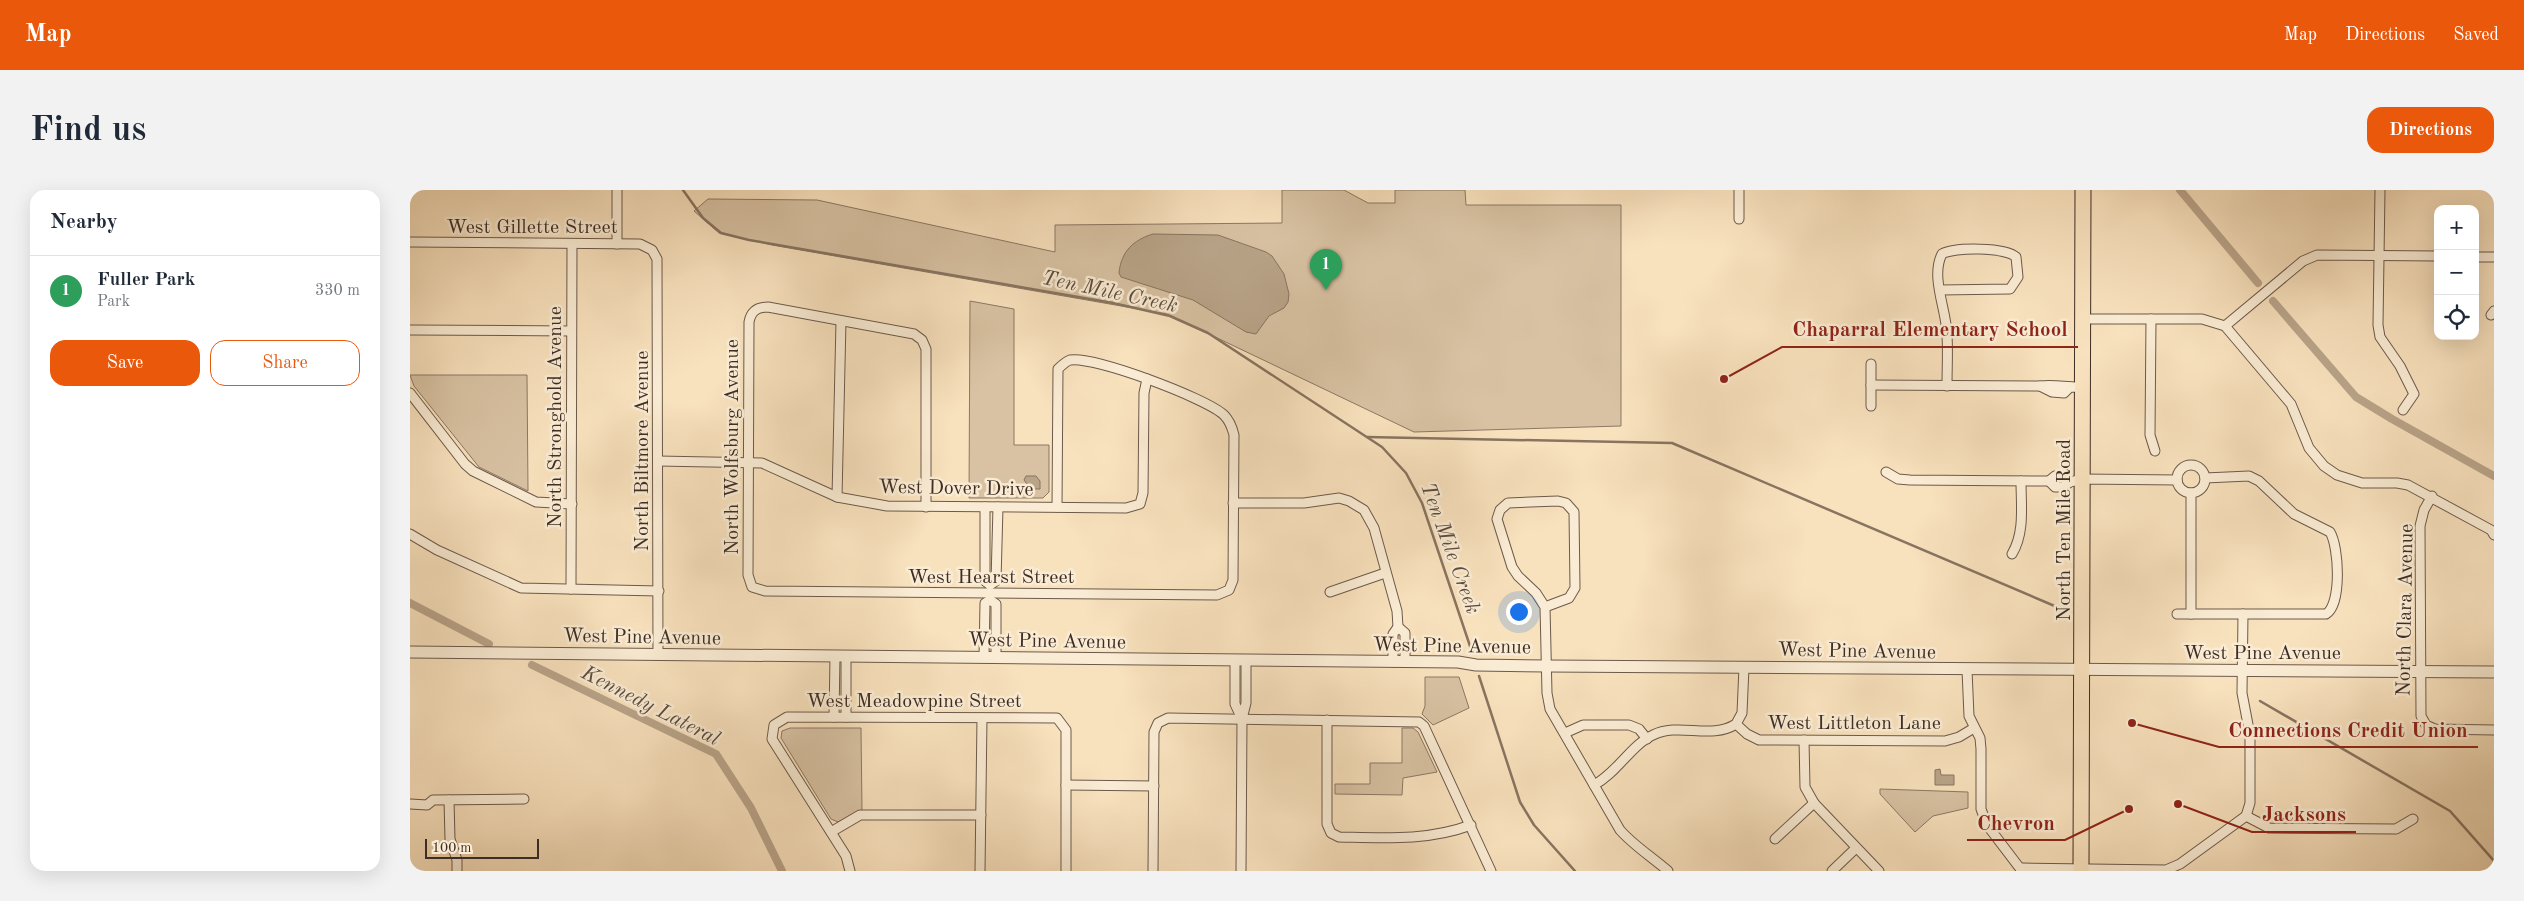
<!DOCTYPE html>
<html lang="en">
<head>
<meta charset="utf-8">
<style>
  :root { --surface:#fff; --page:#f2f2f3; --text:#1f2937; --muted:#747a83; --line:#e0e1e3; --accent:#ea580c }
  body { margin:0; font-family:"Old Standard TT",serif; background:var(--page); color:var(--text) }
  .controls { position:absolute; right:15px; top:15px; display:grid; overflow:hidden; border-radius:10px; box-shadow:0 5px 20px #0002 }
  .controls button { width:45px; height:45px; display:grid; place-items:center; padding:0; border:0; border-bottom:1px solid var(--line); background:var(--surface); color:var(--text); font:25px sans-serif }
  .scale { position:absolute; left:15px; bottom:12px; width:114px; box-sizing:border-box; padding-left:5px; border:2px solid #3e2d25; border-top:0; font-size:14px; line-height:18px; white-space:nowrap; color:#3e2d25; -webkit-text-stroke:4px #faecd4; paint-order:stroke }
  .you { position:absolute; left:1108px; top:421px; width:18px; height:18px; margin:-12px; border:4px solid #fff; border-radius:50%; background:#1a73e8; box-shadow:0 0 0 8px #1a73e833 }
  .badge { display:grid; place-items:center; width:32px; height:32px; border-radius:50%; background:var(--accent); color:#fff; font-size:16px; font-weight:700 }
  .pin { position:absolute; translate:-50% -41px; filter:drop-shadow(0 1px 2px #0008) }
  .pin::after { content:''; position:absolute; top:26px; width:18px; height:15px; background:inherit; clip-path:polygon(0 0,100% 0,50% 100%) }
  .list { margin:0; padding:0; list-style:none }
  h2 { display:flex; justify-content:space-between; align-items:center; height:65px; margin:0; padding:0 20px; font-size:21px }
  h2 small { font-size:16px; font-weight:400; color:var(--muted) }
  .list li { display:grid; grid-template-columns:32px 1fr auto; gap:15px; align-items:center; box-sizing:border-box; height:70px; padding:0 20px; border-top:1px solid var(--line) }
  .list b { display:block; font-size:19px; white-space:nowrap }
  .list p { margin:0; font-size:16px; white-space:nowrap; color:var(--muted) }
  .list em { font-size:16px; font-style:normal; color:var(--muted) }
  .actions { display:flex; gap:10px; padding:15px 20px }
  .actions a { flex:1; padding:11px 0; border:1px solid var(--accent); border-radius:15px; text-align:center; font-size:18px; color:var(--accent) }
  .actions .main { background:var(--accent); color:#fff }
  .icon { flex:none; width:28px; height:28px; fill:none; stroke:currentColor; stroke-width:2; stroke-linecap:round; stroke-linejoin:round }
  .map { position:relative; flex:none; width:2084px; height:681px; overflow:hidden; border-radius:15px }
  header { display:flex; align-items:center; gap:30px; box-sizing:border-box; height:70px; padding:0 25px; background:var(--accent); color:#fff }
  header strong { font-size:24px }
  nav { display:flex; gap:28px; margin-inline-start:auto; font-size:18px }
  .intro { display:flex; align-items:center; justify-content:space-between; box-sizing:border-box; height:120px; padding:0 30px }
  h1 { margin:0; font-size:35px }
  .button { padding:12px 22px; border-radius:15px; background:var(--accent); color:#fff; font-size:18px; font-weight:700 }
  main { display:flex; gap:30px; padding:0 30px }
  aside { flex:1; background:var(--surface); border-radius:15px; box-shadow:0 5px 20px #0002 }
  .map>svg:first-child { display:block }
  .green { fill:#d8c2a3; stroke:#8b7864 }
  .water { fill:#b9a489; stroke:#887461 }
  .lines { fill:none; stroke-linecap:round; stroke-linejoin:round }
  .stream { stroke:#887461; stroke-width:2.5 }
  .canal { stroke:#b9a489; stroke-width:8 }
  .minor-casing { stroke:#6c5a4b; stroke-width:11 }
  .tertiary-casing { stroke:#6c5a4b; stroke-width:13 }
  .primary-casing { stroke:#3e2d25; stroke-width:17 }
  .minor { stroke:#faecd4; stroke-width:9 }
  .tertiary { stroke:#faecd4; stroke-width:11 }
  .primary { stroke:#f8e1bd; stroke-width:15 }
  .labels { text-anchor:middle; stroke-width:5; stroke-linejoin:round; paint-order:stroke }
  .street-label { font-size:20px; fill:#3e2d25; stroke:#faecd4 }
  .water-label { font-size:21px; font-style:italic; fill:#5d4b3e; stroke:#faecd4 }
  .leader { fill:none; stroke:#8f2418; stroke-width:2 }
  .callout-dot { fill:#8f2418; stroke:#faecd4; stroke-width:2 }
  .callout-label { font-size:21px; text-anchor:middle; font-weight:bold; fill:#8f2418; stroke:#faecd4; stroke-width:5; stroke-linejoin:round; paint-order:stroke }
</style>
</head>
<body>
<header>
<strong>Map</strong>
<nav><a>Map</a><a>Directions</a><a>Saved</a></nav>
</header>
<div class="intro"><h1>Find us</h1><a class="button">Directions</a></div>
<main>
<aside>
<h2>Nearby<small></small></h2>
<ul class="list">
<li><span class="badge" style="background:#2e9e5b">1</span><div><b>Fuller Park</b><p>Park</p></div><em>330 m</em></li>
</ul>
<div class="actions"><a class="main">Save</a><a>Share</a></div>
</aside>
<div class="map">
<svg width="2084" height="681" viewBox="0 0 2084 681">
  <rect width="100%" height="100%" fill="#f8e1bd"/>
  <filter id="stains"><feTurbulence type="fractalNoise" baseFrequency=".004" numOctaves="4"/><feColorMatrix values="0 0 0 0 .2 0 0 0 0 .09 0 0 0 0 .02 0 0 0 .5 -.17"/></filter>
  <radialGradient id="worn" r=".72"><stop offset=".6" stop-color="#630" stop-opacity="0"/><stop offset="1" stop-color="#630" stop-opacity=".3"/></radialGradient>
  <g class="green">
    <path d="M 872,0 L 934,0 L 958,13 L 985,13 L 985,0 L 1055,0 L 1056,15 L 1211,15 L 1211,236 L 1004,242 L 757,124 L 362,55 L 309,43 L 284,21 L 298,9 L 407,10 L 645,62 L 645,35 L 872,33 Z"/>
    <path d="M 560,111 L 604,119 L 604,255 L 639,255 L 639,302 L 633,308 L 559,308 Z"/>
    <path d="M 0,185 L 117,185 L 118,301 L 69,277 L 4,196 Z"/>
    <path d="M 1015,487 L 1049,487 L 1059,518 L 1023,535 L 1012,524 L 1015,516 Z"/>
    <path d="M 380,538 L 451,538 L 452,621 L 428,632 L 421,629 L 371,548 L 372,541 Z"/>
    <path d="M 992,538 L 1003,538 L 1008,542 L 1027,582 L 993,588 L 992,605 L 925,604 L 925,594 L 960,594 L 960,573 L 992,573 Z"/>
    <path d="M 1470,599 L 1558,602 L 1558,618 L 1523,626 L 1505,642 L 1470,604 Z"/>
  </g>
  <g class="water">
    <path d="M 743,44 L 808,45 L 856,62 L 862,66 L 874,84 L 879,104 L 878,112 L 874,118 L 859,126 L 846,144 L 836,142 L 783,110 L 711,87 L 709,83 C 711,62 723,50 743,44 Z"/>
    <path d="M 616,286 L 626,286 L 630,291 L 630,299 L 617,299 L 617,294 L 614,290 Z"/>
    <path d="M 1530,579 L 1531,585 L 1544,585 L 1544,595 L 1525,595 L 1525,580 Z"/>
  </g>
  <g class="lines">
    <g class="stream">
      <path d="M 273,0 L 293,28 L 311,43 L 339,50 L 703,113 L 760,126 L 798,143 L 972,257 L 996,283 L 1012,313 L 1062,462"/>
      <path d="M 957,247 L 1262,253 L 1647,417"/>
      <path d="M 1069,486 L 1110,612 L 1124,635 L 1165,681"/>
      <path d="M 1850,511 L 2040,621 L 2084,671"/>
    </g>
    <g class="canal">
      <path d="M 1770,0 L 1848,93"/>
      <path d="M 1863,111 L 1946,207 L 1982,229 L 2084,286"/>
      <path d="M 0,413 L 79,454"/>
      <path d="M 122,475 L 306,564 L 341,618 L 372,681"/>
    </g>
    <g class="minor-casing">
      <g id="minor">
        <path d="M 1970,0 L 1968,135 L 1970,147 L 1990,176 L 2004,204 L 1993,220"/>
        <path d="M 1329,29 L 1329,0"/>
        <path d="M 0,52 L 230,54 L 242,60 L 247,69 L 248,464"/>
        <path d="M 207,54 L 207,0"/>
        <path d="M 2065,67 L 2084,67"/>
        <path d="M 1530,100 L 1600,99 L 1608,87 L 1606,67 C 1596,57 1544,57 1532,64 C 1520,87 1537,121 1537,145 C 1538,162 1537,179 1537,196"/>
        <path d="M 2081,125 L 2084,121"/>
        <path d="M 1673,129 L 1792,129 L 1815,136 L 1893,71 L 1907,65 L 2028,66"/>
        <path d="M 1741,129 L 1740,245 L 1745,261"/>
        <path d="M 1815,136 L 1881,214 L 1899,258 L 1914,276 L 1927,285 L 1952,293 L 1987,293 L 1998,295 L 2081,340 L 2084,345"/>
        <path d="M 0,140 L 161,141"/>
        <path d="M 1461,174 L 1461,216"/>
        <path d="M 1461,195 L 1630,196"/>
        <path d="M 1659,198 L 1654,203 L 1642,202 L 1630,196 C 1646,194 1658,198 1673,197"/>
        <path d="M 0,203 L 55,274 L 63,281 L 126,312 L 162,314"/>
        <path d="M 248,271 L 352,273 L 427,307 L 477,316 L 716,318 L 730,314 L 733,303 L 734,203 L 737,189"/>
        <circle cx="1781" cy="289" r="14"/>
        <path d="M 1476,282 L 1488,289 L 1500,290 L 1639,291"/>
        <path d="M 1645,286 L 1653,286 L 1660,292 L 1653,297 L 1645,297 L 1639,291 Z"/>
        <path d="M 1660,292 L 1673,289 L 1767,290"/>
        <path d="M 1781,303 L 1781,424"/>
        <path d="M 2022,306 L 2014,320 L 2010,336 L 2011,526 L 2016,535 L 2025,539 L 2084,540"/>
        <path d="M 427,307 L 431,131"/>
        <path d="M 823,313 L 894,313 L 929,308 L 939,311 L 954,320 L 964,338 L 987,421 L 988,437"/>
        <path d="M 516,317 L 516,159 L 512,150 L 504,144 L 358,117 C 347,117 341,121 339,132 L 338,385 L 342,397 L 355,401 L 807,405 L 819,400 L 823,390 L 824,245 C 822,237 820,231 814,225 C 796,208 684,166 660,170 C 655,172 652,175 648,179 L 647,317"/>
        <path d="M 575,317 L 575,391 L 580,395"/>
        <path d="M 0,344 L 27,360 L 111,398 L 249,401"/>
        <path d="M 1602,364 C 1615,342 1611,316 1611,291"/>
        <path d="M 580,395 L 586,391 L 588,317"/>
        <path d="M 161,399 L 162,54"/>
        <path d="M 920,402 L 975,383"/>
        <path d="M 580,410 L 586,414 L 586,468"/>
        <path d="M 1135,417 L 1159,408 L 1165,398 L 1164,322 L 1156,313 L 1148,311 L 1098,313 L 1090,320 L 1087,329 L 1102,377 L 1108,386 L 1126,403 L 1135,417 L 1137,503 L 1140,519 L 1210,640 C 1223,655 1242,667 1258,681"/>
        <path d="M 1767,424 L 1916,424 C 1932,414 1929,357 1920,342 L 1884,324 L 1849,291 L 1839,286 L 1795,288"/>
        <path d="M 1833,424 L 1832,503 L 1840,545 L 1840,613 L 1836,626"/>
        <path d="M 574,468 L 575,413 L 580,410"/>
        <path d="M 825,471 L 825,514 L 832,529"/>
        <path d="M 983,472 L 983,444 L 988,437 L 995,443 L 995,472"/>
        <path d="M 1557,480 L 1559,526 L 1570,548 L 1571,559 L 1571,619 L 1577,635 L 1612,681"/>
        <path d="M 424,527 L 425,466"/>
        <path d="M 436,527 L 436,466"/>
        <path d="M 917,530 L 917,634 L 921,643 L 929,647 C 975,648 1018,651 1061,635"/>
        <path d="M 1326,534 L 1337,544 L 1349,550 L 1535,551 L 1549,547 L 1564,538"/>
        <path d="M 1155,543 L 1173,535 L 1219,535 L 1229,539 L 1237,549"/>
        <path d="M 1394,550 L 1395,597 L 1404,613 L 1469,681"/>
        <path d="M 656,595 L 744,596"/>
        <path d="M 1184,595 C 1207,583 1221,555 1243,545 C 1269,532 1301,550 1326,534 L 1332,523 L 1334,477"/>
        <path d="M 39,610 L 40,649 L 47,670 L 47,681"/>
        <path d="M 0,614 L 17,615 L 23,610 L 114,609"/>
        <path d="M 1836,626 L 1859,638 L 1986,639 L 2003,629"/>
        <path d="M 421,642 L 450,625 L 571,625"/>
        <path d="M 1365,649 L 1404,613"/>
        <path d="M 1612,678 L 1756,680 L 1770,674 L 1836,626"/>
        <path d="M 440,681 L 436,666 L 362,549 L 364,535 L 377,527 L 647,528 L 656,540 L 656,681"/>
        <path d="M 570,681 L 572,528"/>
        <path d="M 743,681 L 744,542 L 748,533 L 758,528 L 1009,532 L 1014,536 L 1081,681"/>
        <path d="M 831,681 L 832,529 L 836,513 L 836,471"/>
        <path d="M 1422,681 L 1446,658"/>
      </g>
    </g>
    <g class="tertiary-casing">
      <path id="tertiary" d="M 0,462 L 1048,472 L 1066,475 L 1137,476 L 2084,482"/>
    </g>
    <g class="primary-casing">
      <path id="primary" d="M 1671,681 L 1673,0"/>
    </g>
    <use href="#minor" class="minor"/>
    <use href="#tertiary" class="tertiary"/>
    <use href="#primary" class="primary"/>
  </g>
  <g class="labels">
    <g class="street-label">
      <text x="122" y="43">West Gillette Street</text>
      <text transform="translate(144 227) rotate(-90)" y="7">North Stronghold Avenue</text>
      <text transform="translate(321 257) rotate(-90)" y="7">North Wolfsburg Avenue</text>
      <text transform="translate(231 261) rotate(-90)" y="7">North Biltmore Avenue</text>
      <text transform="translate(546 297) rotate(1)" y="7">West Dover Drive</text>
      <text transform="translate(1653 340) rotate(-90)" y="7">North Ten Mile Road</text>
      <text x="581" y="393">West Hearst Street</text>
      <text transform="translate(1994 420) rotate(-89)" y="7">North Clara Avenue</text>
      <text transform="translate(232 446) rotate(1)" y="7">West Pine Avenue</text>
      <text transform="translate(637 450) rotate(1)" y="7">West Pine Avenue</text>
      <text transform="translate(1042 455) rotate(1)" y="7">West Pine Avenue</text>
      <text transform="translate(1447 460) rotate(1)" y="7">West Pine Avenue</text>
      <text x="1852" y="469">West Pine Avenue</text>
      <text x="504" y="517">West Meadowpine Street</text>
      <text x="1444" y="539">West Littleton Lane</text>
    </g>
    <g class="water-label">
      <text transform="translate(700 101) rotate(12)" y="7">Ten Mile Creek</text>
      <text transform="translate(1041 358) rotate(70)" y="7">Ten Mile Creek</text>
      <text transform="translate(241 515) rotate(27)" y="7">Kennedy Lateral</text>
    </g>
  </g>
  <path class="leader" d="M1314 189L1372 157H1668M1722 533L1809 557H2068M1768 614L1842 642H1946M1719 619L1655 650H1557"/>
  <g class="callout-dot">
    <circle cx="1314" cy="189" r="5"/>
    <circle cx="1722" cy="533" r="5"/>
    <circle cx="1768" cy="614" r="5"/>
    <circle cx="1719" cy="619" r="5"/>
  </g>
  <g class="callout-label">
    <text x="1520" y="146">Chaparral Elementary School</text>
    <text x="1938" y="547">Connections Credit Union</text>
    <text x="1894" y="631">Jacksons</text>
    <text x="1606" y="640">Chevron</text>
  </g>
  <rect width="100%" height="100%" filter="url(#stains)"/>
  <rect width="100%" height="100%" fill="url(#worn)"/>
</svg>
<div class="controls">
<button>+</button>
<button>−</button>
<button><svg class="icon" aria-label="locate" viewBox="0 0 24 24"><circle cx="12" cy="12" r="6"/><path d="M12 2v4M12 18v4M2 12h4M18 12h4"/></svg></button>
</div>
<div class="scale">100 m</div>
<div class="you"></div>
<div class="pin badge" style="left:916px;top:100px;background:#2e9e5b">1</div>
</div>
</main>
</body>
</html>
